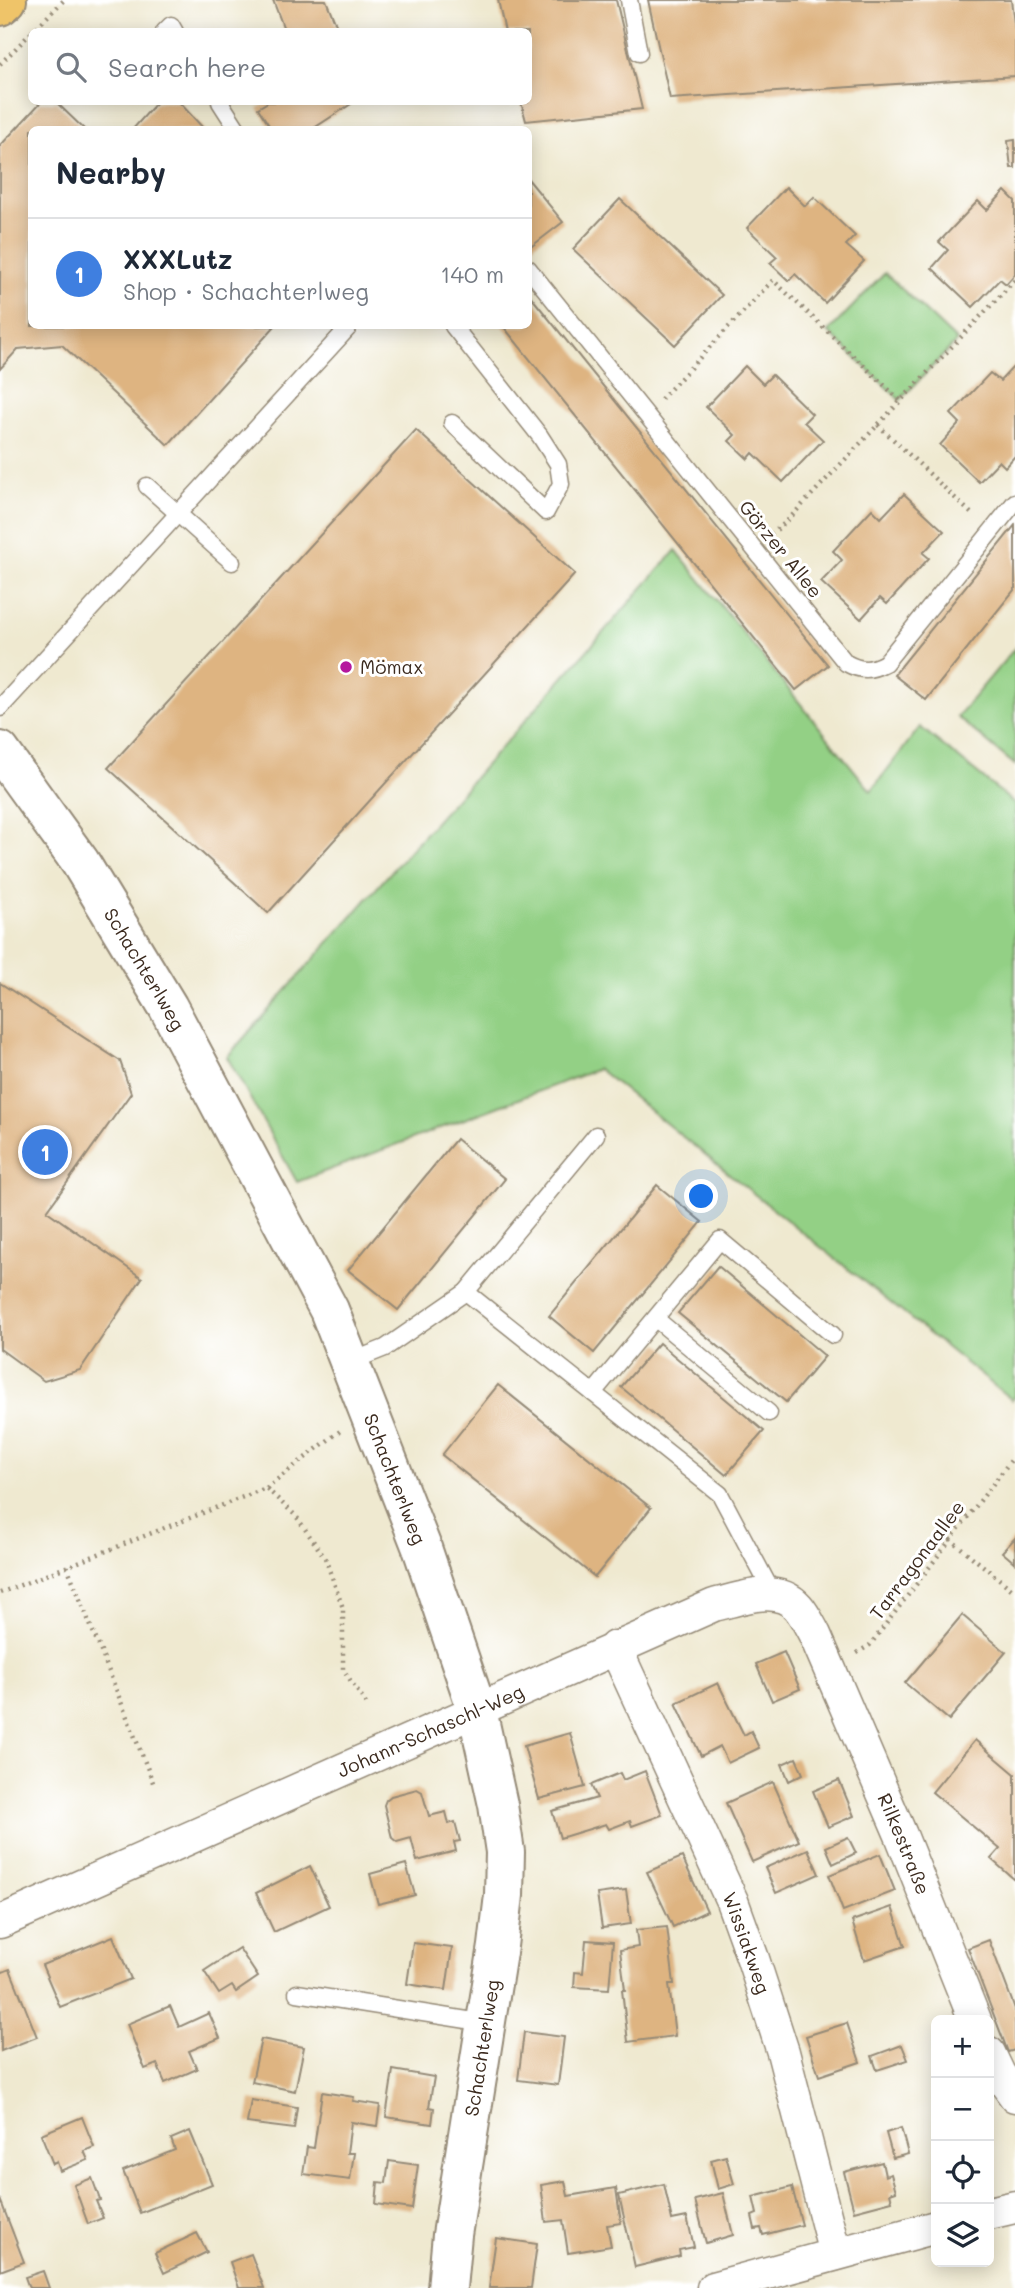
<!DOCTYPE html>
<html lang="en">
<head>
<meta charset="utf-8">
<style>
  :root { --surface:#fff; --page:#f2f2f3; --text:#1f2937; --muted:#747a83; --line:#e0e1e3; --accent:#d93025 }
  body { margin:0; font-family:Mali,sans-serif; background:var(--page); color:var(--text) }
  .controls { position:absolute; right:21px; bottom:21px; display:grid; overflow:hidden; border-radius:10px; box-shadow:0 4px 18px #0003 }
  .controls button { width:63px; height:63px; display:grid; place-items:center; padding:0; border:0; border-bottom:2px solid var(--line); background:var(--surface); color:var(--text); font:35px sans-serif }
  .you { position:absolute; left:702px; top:1197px; width:24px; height:24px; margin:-18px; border:5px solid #fff; border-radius:50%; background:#1a73e8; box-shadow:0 0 0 10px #1a73e833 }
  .badge { display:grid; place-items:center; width:46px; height:46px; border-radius:50%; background:var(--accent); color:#fff; font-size:23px; font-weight:700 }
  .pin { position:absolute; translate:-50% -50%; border:4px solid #fff; box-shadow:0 2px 7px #0006 }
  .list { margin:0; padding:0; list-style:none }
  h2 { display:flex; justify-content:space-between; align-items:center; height:91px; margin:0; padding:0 28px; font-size:30px }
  h2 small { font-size:23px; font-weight:400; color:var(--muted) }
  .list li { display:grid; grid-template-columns:46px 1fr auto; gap:21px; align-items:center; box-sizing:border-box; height:112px; padding:0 28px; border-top:2px solid var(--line) }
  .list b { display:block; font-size:26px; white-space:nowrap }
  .list p { margin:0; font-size:23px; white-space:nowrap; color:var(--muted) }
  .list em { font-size:23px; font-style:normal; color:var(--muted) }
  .icon { flex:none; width:38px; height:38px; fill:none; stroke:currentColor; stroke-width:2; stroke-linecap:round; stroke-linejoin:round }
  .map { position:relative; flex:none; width:1015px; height:2288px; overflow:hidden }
  .search { position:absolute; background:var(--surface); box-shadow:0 4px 18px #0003; left:28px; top:28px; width:504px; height:77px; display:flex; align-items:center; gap:18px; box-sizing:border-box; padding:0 24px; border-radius:10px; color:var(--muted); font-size:26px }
  .panel { position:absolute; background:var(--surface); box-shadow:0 4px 18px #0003; left:28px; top:126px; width:504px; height:203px; border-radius:10px }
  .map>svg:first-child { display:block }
  .green { fill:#93d085; stroke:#677d52; stroke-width:2 }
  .building { fill:#deb481 }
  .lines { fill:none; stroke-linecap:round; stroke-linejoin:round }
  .service-casing { stroke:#958a77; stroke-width:19 }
  .minor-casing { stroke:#958a77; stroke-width:35 }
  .tertiary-casing { stroke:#958a77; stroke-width:42 }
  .primary-casing { stroke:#958a77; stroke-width:42 }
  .path { stroke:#958a77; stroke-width:4.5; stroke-dasharray:2 5; stroke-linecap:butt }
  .service { stroke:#fff; stroke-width:16 }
  .minor { stroke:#fff; stroke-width:32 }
  .tertiary { stroke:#fff; stroke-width:38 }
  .primary { stroke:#efc469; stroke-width:38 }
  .poi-dot { fill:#b5179e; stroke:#fff; stroke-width:2.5 }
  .labels { text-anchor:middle; stroke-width:6; stroke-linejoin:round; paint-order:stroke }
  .street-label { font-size:19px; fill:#3b2a1e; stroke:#fff }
  .poi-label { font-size:19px; fill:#3b2a1e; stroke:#fff; text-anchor:start }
</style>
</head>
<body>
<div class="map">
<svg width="1015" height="2288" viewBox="0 0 1015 2288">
  <rect width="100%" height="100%" fill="#fff"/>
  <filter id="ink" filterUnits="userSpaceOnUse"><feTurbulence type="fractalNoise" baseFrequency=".0143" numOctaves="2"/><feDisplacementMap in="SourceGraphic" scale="14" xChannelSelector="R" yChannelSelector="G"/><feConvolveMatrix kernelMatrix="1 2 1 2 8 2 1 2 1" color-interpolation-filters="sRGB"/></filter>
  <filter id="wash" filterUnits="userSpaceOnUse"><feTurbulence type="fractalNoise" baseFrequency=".00686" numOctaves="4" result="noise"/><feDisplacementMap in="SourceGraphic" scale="28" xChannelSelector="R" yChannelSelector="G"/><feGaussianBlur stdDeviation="1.57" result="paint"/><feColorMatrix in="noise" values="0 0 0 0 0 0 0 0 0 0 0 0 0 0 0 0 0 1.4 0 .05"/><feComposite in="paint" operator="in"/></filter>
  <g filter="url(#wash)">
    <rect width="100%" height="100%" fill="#efe9d0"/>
    <g class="green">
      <path d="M 885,273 L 957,341 L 900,400 L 828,332 Z"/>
      <path d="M 676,550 L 871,791 L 920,727 L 1015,804 L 1015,1397 L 1012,1400 L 598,1069 L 297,1182 L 227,1057 Z"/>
      <path d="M 1015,648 L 1015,765 L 957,717 Z"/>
    </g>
    <g id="blocks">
      <g class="building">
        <path d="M 273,0 L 326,0 L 339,32 L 285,32 Z"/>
        <path d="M 498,0 L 616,0 L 642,109 L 526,121 L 521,102 L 528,102 L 528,32 L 505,32 Z"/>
        <path d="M 648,0 L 1011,0 L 1015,31 L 1015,76 L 670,99 Z"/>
        <path d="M 41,102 L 56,102 L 85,130 L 32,130 L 32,326 L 275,326 L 168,445 L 62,345 L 18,349 L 0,369 L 0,146 Z"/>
        <path d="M 157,102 L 179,102 L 205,130 L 132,130 Z"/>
        <path d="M 268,102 L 354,102 L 311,130 L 272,130 L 258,108 Z"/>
        <path d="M 1015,140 L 1015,168 L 1011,168 L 1008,141 Z"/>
        <path d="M 528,179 L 563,222 L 532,246 L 528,242 Z"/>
        <path d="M 786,187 L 805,206 L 814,197 L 855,236 L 846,245 L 864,261 L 825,303 L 795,274 L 789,281 L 770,263 L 777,257 L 747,228 Z"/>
        <path d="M 1005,191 L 1015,201 L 1015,274 L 1006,284 L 1000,279 L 973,307 L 932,268 L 948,250 L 939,242 L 978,201 L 987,210 Z"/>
        <path d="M 620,199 L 722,295 L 675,345 L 573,249 Z"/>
        <path d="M 528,293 L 828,665 L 796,690 L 503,326 L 528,326 Z"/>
        <path d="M 1015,365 L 1015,456 L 1005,467 L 999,461 L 979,482 L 940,445 L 960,423 L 951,414 L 990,373 L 1000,381 Z"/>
        <path d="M 745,366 L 763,384 L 772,375 L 812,414 L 804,422 L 823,440 L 783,482 L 753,453 L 748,459 L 729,441 L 735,435 L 706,407 Z"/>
        <path d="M 416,430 L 575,574 L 268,913 L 108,768 Z"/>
        <path d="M 904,494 L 944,531 L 923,553 L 929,558 L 887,604 L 880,598 L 861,619 L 821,582 L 842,560 L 833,551 L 872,509 L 881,518 Z"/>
        <path d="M 1015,525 L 1015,589 L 926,700 L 894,675 Z"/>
        <path d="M 0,983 L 120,1061 L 131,1093 L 47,1211 L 142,1278 L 80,1370 L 44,1381 L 0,1349 Z"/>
        <path d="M 456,1139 L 505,1179 L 398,1310 L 348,1270 Z"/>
        <path d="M 657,1185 L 702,1222 L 594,1353 L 549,1316 Z"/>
        <path d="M 718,1266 L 825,1356 L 786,1402 L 678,1313 Z"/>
        <path d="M 659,1343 L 764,1431 L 726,1475 L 621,1387 Z"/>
        <path d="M 498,1385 L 651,1508 L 595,1577 L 442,1455 Z"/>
        <path d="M 1015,1538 L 1015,1563 L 1002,1552 Z"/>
        <path d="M 962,1615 L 1006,1652 L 949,1720 L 905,1683 Z"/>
        <path d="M 784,1652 L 800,1689 L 772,1701 L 756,1664 Z"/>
        <path d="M 718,1683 L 744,1735 L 751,1731 L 759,1748 L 728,1763 L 720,1746 L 701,1756 L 676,1703 Z"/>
        <path d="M 570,1733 L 585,1787 L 539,1799 L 524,1746 Z"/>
        <path d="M 975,1740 L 1015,1774 L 1015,1880 L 991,1859 L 1000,1849 L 932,1792 Z"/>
        <path d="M 796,1758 L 803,1774 L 789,1781 L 782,1764 Z"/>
        <path d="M 645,1771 L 662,1815 L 632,1826 L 630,1821 L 609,1829 L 606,1824 L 560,1838 L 552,1811 L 597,1798 L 591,1785 L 620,1773 L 623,1780 Z"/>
        <path d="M 839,1780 L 854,1816 L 828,1827 L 813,1791 Z"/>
        <path d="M 773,1782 L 799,1841 L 752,1862 L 726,1803 Z"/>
        <path d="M 417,1789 L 422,1792 L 429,1816 L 446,1812 L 449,1824 L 455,1822 L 460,1841 L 454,1842 L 456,1851 L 417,1861 L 411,1838 L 397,1842 L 392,1838 L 384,1805 L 386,1800 L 391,1796 Z"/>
        <path d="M 848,1837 L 856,1853 L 833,1864 L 826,1847 Z"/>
        <path d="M 808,1849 L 819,1874 L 776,1893 L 765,1868 Z"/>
        <path d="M 880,1854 L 895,1891 L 843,1911 L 829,1875 Z"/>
        <path d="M 682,1857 L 707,1911 L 673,1927 L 647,1872 Z"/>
        <path d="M 406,1864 L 415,1895 L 378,1904 L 370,1874 Z"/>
        <path d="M 310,1866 L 329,1906 L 274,1932 L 256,1893 Z"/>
        <path d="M 626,1890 L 631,1924 L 602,1928 L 597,1894 Z"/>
        <path d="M 892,1907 L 905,1946 L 864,1960 L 852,1921 Z"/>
        <path d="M 667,1927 L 674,1984 L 669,1984 L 675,2036 L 628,2042 L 622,1990 L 625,1990 L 620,1950 L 638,1947 L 636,1930 Z"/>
        <path d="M 113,1936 L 131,1979 L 60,2007 L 42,1965 Z"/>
        <path d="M 586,1940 L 613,1942 L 609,1989 L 574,1987 L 575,1972 L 583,1973 Z"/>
        <path d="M 989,1940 L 1015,2009 L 1015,2050 L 1008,2052 L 968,1948 Z"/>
        <path d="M 413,1943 L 452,1948 L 446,1990 L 407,1984 Z"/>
        <path d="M 239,1948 L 258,1977 L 236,1992 L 232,1986 L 219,1994 L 204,1971 Z"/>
        <path d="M 10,1969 L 37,2037 L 1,2051 L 0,1973 Z"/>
        <path d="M 170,2006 L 179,2027 L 209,2013 L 220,2038 L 189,2051 L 197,2069 L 165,2083 L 157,2064 L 145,2069 L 127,2024 Z"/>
        <path d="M 847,2023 L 860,2062 L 819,2076 L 806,2036 Z"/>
        <path d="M 524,2032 L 564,2037 L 558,2085 L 518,2080 Z"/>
        <path d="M 261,2039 L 304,2047 L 295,2091 L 252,2082 Z"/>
        <path d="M 902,2045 L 908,2060 L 877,2070 L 872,2056 Z"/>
        <path d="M 393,2070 L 434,2077 L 429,2107 L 434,2108 L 432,2124 L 386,2117 Z"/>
        <path d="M 322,2092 L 354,2097 L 353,2101 L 380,2105 L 377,2126 L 351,2122 L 347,2153 L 354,2153 L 350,2180 L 303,2174 L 307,2147 L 314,2148 Z"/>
        <path d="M 251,2100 L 297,2107 L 294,2129 L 247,2123 Z"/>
        <path d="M 82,2117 L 94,2147 L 84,2151 L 88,2160 L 60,2171 L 57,2162 L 53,2164 L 41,2134 Z"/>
        <path d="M 901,2128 L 908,2154 L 893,2158 L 886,2133 Z"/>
        <path d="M 190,2131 L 212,2184 L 140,2213 L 123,2171 L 175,2150 L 171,2139 Z"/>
        <path d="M 726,2156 L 734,2184 L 718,2189 L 711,2160 Z"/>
        <path d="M 389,2161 L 418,2165 L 412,2209 L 376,2204 L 378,2182 L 386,2183 Z"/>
        <path d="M 882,2162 L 885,2176 L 891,2174 L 896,2191 L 890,2193 L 892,2201 L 854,2211 L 844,2172 Z"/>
        <path d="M 92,2178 L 100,2200 L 96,2201 L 103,2218 L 88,2224 L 74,2185 Z"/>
        <path d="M 565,2181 L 568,2196 L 616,2188 L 621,2223 L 607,2225 L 611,2246 L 568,2253 L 563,2220 L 546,2222 L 541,2185 Z"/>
        <path d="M 664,2184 L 672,2220 L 687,2217 L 694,2247 L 679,2250 L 680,2256 L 635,2267 L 619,2195 Z"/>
        <path d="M 792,2187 L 802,2225 L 763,2235 L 761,2228 L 755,2229 L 752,2216 L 757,2214 L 753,2197 Z"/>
        <path d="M 723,2193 L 733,2235 L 706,2243 L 695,2200 Z"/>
        <path d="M 0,2199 L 24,2262 L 0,2271 Z"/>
        <path d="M 197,2233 L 207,2252 L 164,2273 L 155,2253 Z"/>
        <path d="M 496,2238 L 537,2244 L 531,2288 L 489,2288 Z"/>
        <path d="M 251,2254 L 264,2288 L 239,2288 L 230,2262 Z"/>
        <path d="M 43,2271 L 49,2288 L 29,2288 L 25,2277 Z"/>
      </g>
    </g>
  </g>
  <g filter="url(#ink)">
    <use href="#blocks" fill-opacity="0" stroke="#958a77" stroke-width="2"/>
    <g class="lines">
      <g class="service-casing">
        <g id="service">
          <path d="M 629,0 L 639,53"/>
          <path d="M 164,32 L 171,25 L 175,32"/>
          <path d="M 220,102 L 238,130"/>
          <path d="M 528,268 L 846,663 C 861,671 870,671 885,663 L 1015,502"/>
          <path d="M 452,423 L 546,512 L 561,484 L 558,464 L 540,436 L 453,326"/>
          <path d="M 147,486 L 232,562"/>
          <path d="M 0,708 L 348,328 L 348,326"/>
          <path d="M 466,1292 L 596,1135"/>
          <path d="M 656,1319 L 769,1413"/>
          <path d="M 350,1362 L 385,1348 L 466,1292 L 720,1494 L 772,1592"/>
          <path d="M 593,1393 L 720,1240 L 833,1335"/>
          <path d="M 297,1993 L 486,2023"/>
        </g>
      </g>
      <g class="minor-casing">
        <g id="minor">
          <path id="s1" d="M 615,1647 L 732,1901 L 753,1959 L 783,2052 L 835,2254"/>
          <path id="s2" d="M 0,1922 L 714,1605 C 740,1599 777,1583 798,1607 C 805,1615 810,1626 815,1635 L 901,1835 L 975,2020"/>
          <path d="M 989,2053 L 999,2074 L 1015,2096"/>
          <path d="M 989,2213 L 1015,2207"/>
          <path d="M 713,2288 L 936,2227"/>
        </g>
      </g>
      <g class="tertiary-casing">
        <g id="tertiary">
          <path id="s3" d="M 0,751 L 80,862 L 168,1007 L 329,1310 L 422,1548 L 477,1710 L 498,1805 L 505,1852 L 504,1895 L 498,1946 L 452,2235 L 447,2288"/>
        </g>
      </g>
      <g class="primary-casing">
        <path id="primary" d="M 0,6 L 7,0"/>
      </g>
      <g class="path">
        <path d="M 32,32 L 64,0"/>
        <path d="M 0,64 L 32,32"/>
        <path d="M 661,399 L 773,280 L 900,400"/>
        <path d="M 878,425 L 974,516"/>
        <path d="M 771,534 L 785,523 L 1015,280"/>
        <path d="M 266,1488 L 340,1431"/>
        <path d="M 950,1539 L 1015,1592"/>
        <path d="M 67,1566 L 154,1785"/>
        <path d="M 0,1593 L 266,1488 L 296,1516 L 325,1558 L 343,1608 L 343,1669 L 366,1704"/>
        <path d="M 857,1653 L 870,1645 L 1015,1455"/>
      </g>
      <use href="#service" class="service"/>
      <use href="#minor" class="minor"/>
      <use href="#tertiary" class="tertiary"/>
      <use href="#primary" class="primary"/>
    </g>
  </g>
  <circle class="poi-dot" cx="346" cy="667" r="7"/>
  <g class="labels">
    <g class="street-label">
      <text transform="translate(781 549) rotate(51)" y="7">Görzer Allee</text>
      <text dy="7" stroke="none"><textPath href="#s3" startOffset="262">Schachterlweg</textPath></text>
      <text dy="7" stroke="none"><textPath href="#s3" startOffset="831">Schachterlweg</textPath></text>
      <text transform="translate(917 1560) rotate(-53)" y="7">Tarragonaallee</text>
      <text dy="7" stroke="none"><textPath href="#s2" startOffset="471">Johann-Schaschl-Weg</textPath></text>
      <text dy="7" stroke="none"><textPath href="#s2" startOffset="1130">Rilkestraße</textPath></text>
      <text dy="7" stroke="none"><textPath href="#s1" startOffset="324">Wissiakweg</textPath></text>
      <text transform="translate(482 2048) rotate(-81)" y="7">Schachterlweg</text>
    </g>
    <g class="poi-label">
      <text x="360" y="674">Mömax</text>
    </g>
  </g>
</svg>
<div class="controls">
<button>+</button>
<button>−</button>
<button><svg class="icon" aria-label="locate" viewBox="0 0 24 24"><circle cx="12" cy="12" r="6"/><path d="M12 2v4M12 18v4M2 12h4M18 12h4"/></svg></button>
<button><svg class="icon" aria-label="layers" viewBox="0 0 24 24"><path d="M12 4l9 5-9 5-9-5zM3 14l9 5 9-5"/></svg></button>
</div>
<div class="you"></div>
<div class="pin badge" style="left:45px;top:1152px;background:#3f7fe0">1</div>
<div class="search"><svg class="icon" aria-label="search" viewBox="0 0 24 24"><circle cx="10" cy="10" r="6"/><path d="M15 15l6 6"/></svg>Search here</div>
<section class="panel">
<h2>Nearby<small></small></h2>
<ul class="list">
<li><span class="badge" style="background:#3f7fe0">1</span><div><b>XXXLutz</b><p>Shop · Schachterlweg</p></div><em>140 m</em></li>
</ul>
</section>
</div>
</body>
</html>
